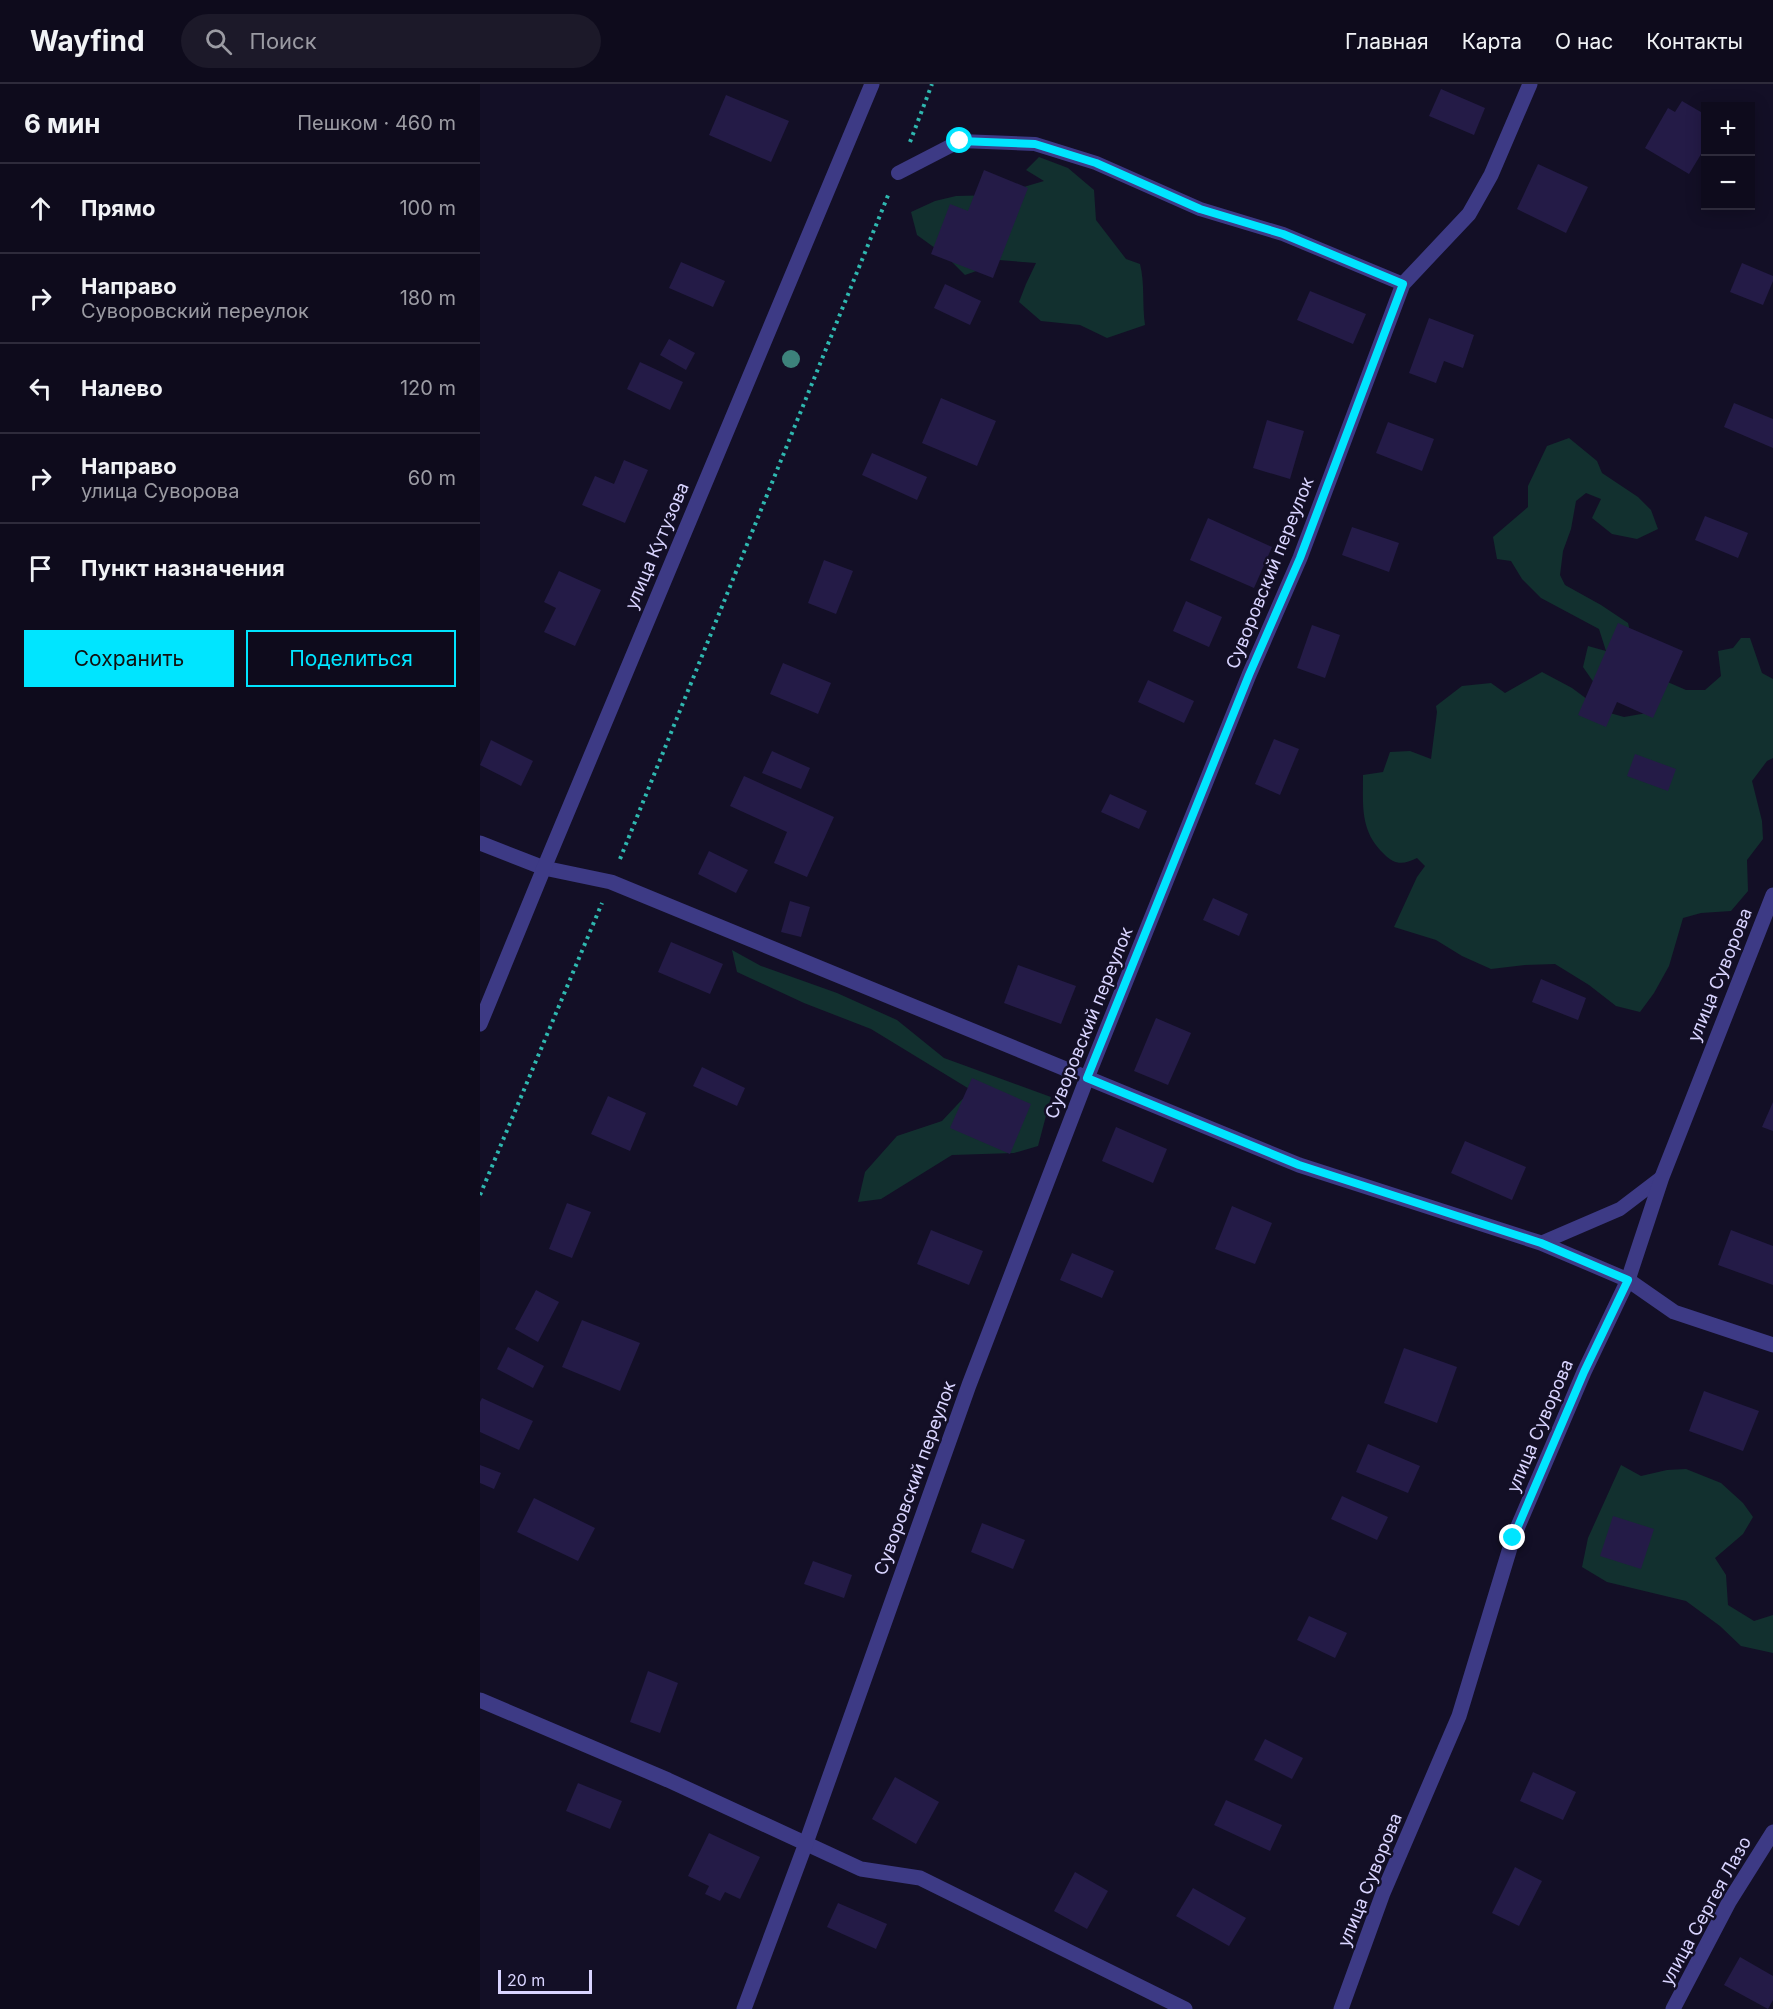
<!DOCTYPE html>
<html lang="ru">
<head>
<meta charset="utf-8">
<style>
  :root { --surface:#0e0b1c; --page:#1c1929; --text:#f1f3f6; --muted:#9b9ba3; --line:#2e2b3b; --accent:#00e5ff }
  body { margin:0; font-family:Inter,sans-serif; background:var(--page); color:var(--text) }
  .controls { position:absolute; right:18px; top:18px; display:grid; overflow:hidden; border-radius:0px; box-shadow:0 3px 15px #0003 }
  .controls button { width:54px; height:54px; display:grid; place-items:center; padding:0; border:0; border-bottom:2px solid var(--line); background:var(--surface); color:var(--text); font:30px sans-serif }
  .scale { position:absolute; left:18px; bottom:15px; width:94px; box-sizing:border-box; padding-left:6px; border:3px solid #d9d4ff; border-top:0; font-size:16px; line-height:21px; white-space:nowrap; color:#d9d4ff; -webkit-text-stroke:4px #130f26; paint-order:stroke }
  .stop { position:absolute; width:18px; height:18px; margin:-14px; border:4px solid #00e5ff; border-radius:50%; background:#fff }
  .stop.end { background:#00e5ff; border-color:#fff; box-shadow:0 2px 6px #0008 }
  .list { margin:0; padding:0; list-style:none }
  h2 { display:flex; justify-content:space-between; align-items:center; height:78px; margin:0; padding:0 24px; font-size:26px }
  h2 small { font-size:20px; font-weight:400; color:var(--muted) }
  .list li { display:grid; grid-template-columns:39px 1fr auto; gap:18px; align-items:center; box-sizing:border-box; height:90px; padding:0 24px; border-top:2px solid var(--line) }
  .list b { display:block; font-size:22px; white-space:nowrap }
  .list p { margin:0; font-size:20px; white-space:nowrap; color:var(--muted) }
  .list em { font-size:20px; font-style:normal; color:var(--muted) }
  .actions { display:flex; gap:12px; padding:18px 24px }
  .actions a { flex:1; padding:14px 0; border:2px solid var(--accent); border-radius:0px; text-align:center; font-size:21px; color:var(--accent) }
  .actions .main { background:var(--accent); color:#111 }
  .icon { flex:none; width:33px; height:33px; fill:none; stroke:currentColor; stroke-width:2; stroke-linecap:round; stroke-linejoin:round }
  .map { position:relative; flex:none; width:1293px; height:1925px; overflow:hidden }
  header { display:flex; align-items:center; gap:36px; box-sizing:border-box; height:84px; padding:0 30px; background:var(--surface); border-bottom:2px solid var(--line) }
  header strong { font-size:28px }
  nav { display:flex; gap:33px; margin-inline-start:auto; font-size:21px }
  .search { width:420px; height:54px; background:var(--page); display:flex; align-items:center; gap:15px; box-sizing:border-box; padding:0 21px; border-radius:33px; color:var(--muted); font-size:22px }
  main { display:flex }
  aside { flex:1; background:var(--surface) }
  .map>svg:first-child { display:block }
  .green { fill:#12302f }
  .building { fill:#241b47 }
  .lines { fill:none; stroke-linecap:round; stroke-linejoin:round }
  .path { stroke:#2fb8b0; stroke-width:4; stroke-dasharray:3 4.5; stroke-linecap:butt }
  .service { stroke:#3d3a85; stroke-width:14 }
  .minor { stroke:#3d3a85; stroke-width:15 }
  .tertiary { stroke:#3d3a85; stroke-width:15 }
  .tree { fill:#3d827b }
  .route { stroke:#00e5ff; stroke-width:8 }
  .labels { text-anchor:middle; stroke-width:5; stroke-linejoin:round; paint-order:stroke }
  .street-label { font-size:18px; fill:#d9d4ff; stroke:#130f26 }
</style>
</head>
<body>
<header>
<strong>Wayfind</strong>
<div class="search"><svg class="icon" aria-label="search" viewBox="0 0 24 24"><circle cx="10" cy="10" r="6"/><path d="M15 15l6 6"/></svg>Поиск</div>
<nav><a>Главная</a><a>Карта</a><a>О нас</a><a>Контакты</a></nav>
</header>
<main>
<aside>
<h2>6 мин<small>Пешком · 460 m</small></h2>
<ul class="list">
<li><svg class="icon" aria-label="ahead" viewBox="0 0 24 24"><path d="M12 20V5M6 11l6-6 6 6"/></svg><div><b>Прямо</b></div><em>100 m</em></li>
<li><svg class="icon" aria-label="right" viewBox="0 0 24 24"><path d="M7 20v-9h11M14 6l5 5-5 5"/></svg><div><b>Направо</b><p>Суворовский переулок</p></div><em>180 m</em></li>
<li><svg class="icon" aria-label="left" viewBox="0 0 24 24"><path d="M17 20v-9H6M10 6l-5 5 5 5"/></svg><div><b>Налево</b></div><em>120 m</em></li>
<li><svg class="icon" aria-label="right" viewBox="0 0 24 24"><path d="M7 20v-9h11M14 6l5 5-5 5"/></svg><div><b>Направо</b><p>улица Суворова</p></div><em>60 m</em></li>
<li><svg class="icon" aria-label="arrive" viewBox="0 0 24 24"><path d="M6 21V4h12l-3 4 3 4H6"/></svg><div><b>Пункт назначения</b></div></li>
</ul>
<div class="actions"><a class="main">Сохранить</a><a>Поделиться</a></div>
</aside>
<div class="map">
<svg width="1293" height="1925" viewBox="0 0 1293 1925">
  <rect width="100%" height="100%" fill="#130f26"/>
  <g class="green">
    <path d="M 559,73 L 588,84 L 614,106 L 616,136 L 646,175 L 660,180 C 665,200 662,220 665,241 L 627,254 L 600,241 L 561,237 L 539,218 L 546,200 L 556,179 L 519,176 L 505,184 L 485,191 L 466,172 L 437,151 L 431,128 L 455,117 L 476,112 L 517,111 L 564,97 L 546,86 Z"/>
    <path d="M 1089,354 L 1117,377 L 1122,389 L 1158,413 L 1171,426 L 1178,445 L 1157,455 L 1132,450 L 1112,434 L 1121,415 L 1106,409 L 1096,417 L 1091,445 L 1083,467 L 1080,491 L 1085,501 L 1121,521 L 1148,539 L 1157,576 L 1183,596 L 1206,606 L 1225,606 L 1241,592 L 1238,567 L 1253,564 L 1261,554 L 1270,554 L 1282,589 L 1293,595 L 1293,674 L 1287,677 L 1272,697 L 1282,737 L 1283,755 L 1267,776 L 1268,807 L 1251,827 L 1221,829 L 1203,834 L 1189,882 L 1174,909 L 1160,928 L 1136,922 L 1109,901 L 1075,880 L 1045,881 L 1011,885 L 982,872 L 956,856 L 914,843 L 937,793 L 945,782 L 937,774 C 923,781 915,781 904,770 C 880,747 883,722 883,691 L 903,688 L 910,668 L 930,667 L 951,675 L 957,628 L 956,622 L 982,602 L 1011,599 L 1025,609 L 1062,588 L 1092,604 L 1123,627 L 1144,633 L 1167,629 L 1119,606 L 1103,583 L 1108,562 L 1126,567 L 1119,545 L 1061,514 L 1042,495 L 1031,477 L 1017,475 L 1013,453 L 1048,423 L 1048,402 L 1067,362 Z"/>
    <path d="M 252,866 L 281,882 L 357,909 L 417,936 L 464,974 L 571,1013 L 558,1062 L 534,1069 L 472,1071 L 401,1115 L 378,1118 L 385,1088 L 417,1052 L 462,1037 L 491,1006 L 391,945 L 324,919 L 257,888 Z"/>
    <path d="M 1141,1381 L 1161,1392 L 1187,1386 L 1206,1385 L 1241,1399 L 1263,1419 L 1273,1433 L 1263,1450 L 1235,1474 L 1246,1491 L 1248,1521 L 1274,1537 L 1293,1531 L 1293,1569 L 1261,1562 L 1240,1542 L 1206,1517 L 1127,1498 L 1102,1483 L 1108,1454 Z"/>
  </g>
  <g class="building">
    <path d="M 961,5 L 1005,24 L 994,51 L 949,32 Z"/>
    <path d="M 246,11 L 309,37 L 291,78 L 229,51 Z"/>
    <path d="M 1202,17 L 1226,31 L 1226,62 L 1209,90 L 1165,64 L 1188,24 L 1195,28 Z"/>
    <path d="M 1058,80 L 1108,103 L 1086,149 L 1037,125 Z"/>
    <path d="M 504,86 L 548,104 L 513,194 L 451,170 L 470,120 L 488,127 Z"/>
    <path d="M 201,178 L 245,197 L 233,223 L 189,204 Z"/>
    <path d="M 1262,179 L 1293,192 L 1293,197 L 1283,221 L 1250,208 Z"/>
    <path d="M 465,200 L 501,217 L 490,241 L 454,224 Z"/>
    <path d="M 830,207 L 886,230 L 873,260 L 817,236 Z"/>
    <path d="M 949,234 L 994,251 L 983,284 L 964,277 L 956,299 L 929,289 Z"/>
    <path d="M 189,255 L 215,269 L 206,286 L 180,271 Z"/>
    <path d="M 160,278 L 203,298 L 190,326 L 147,305 Z"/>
    <path d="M 461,314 L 516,337 L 497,382 L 442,359 Z"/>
    <path d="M 1254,319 L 1293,335 L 1293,364 L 1244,343 Z"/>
    <path d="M 787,336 L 824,347 L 810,395 L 773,384 Z"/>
    <path d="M 908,338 L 954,355 L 942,387 L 896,369 Z"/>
    <path d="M 392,369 L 447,393 L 437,416 L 382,391 Z"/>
    <path d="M 144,376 L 168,386 L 145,439 L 102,421 L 115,392 L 134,400 Z"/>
    <path d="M 1225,432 L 1268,449 L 1258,474 L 1215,456 Z"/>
    <path d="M 728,434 L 792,463 L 774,504 L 710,476 Z"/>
    <path d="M 872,443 L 919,459 L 909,488 L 862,471 Z"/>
    <path d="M 344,476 L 373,487 L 356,530 L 328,519 Z"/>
    <path d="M 79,487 L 121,506 L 95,562 L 64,548 L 76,524 L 64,518 Z"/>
    <path d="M 706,517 L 742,533 L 729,563 L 693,547 Z"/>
    <path d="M 1138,539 L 1203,567 L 1173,634 L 1137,618 L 1126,643 L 1098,631 Z"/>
    <path d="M 832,541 L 860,551 L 845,594 L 817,584 Z"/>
    <path d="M 303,579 L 351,599 L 338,630 L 290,610 Z"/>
    <path d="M 668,596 L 714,617 L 704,639 L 658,618 Z"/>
    <path d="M 794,655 L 819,665 L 800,711 L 775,700 Z"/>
    <path d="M 11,656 L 53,677 L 41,702 L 0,681 Z"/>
    <path d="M 292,667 L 330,684 L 321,705 L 282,689 Z"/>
    <path d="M 1155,670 L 1196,685 L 1188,707 L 1147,692 Z"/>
    <path d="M 264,692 L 354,733 L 327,793 L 294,779 L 307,748 L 250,722 Z"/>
    <path d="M 630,710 L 667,727 L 659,745 L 621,728 Z"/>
    <path d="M 229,767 L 268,786 L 256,809 L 218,790 Z"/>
    <path d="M 733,814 L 768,830 L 759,852 L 723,836 Z"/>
    <path d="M 310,817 L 330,823 L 321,853 L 301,848 Z"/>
    <path d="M 191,858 L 243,880 L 230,910 L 178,888 Z"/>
    <path d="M 538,881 L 596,902 L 581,940 L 524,919 Z"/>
    <path d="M 1061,895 L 1106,914 L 1098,936 L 1052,918 Z"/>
    <path d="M 676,934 L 711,949 L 688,1001 L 654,987 Z"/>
    <path d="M 222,983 L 265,1004 L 257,1022 L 213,1002 Z"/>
    <path d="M 492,994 L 551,1020 L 530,1070 L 470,1044 Z"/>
    <path d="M 128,1012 L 166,1029 L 150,1067 L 111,1050 Z"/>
    <path d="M 1293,1018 L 1293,1047 L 1282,1043 Z"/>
    <path d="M 636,1043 L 687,1065 L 673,1099 L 622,1077 Z"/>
    <path d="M 985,1057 L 1046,1083 L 1032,1116 L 971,1089 Z"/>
    <path d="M 87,1119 L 111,1128 L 92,1174 L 69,1165 Z"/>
    <path d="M 752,1122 L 792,1139 L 775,1180 L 735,1165 Z"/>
    <path d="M 451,1146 L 503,1167 L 489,1201 L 437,1180 Z"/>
    <path d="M 1251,1146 L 1293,1162 L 1293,1201 L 1238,1181 Z"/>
    <path d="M 592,1169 L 634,1187 L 622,1214 L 580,1196 Z"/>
    <path d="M 56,1206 L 79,1218 L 58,1258 L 35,1245 Z"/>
    <path d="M 102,1236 L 160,1259 L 140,1307 L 82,1283 Z"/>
    <path d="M 28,1263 L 64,1282 L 53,1304 L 17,1285 Z"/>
    <path d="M 924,1264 L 977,1283 L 957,1339 L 904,1319 Z"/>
    <path d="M 1224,1307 L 1279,1327 L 1263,1367 L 1209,1347 Z"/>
    <path d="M 2,1314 L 53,1337 L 39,1366 L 0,1348 L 0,1318 Z"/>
    <path d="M 888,1360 L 940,1382 L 928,1409 L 876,1388 Z"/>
    <path d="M 0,1381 L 21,1389 L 14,1405 L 0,1399 Z"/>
    <path d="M 862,1412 L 908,1433 L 897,1456 L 851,1435 Z"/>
    <path d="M 54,1414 L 115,1444 L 98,1477 L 37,1448 Z"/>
    <path d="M 1133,1432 L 1174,1445 L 1161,1485 L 1120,1472 Z"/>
    <path d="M 502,1439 L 545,1456 L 533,1485 L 491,1468 Z"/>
    <path d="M 333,1477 L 372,1491 L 364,1514 L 324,1500 Z"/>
    <path d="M 829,1532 L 867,1549 L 855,1574 L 817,1556 Z"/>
    <path d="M 168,1587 L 198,1599 L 180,1649 L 150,1638 Z"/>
    <path d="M 785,1655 L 823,1674 L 812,1695 L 774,1676 Z"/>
    <path d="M 1053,1688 L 1096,1708 L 1083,1736 L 1040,1717 Z"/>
    <path d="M 415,1693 L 459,1718 L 436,1760 L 392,1735 Z"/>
    <path d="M 98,1699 L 142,1717 L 130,1745 L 86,1727 Z"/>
    <path d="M 746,1716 L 802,1741 L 790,1767 L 734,1741 Z"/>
    <path d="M 229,1749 L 280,1773 L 260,1815 L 245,1808 L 240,1817 L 225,1810 L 229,1802 L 208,1792 Z"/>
    <path d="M 1035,1783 L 1062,1797 L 1039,1842 L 1012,1829 Z"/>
    <path d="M 595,1788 L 628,1807 L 607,1845 L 574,1827 Z"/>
    <path d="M 713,1804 L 766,1834 L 749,1862 L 696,1832 Z"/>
    <path d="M 358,1819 L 407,1840 L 396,1865 L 347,1843 Z"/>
    <path d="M 1260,1873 L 1293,1892 L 1293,1916 L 1288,1925 L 1244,1901 Z"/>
  </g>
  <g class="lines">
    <g class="path">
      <path d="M 430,58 L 452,0"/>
      <path d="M 140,775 L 409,109"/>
      <path d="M 0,1111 L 122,819"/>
    </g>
    <g class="service">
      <path d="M 418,89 L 480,57 L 555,60 L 616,79 L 720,125 L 803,150 L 923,200"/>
      <path d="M 1061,1159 L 1140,1125 L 1182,1093"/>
    </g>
    <g class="minor">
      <path d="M 0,759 L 64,784 L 131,798 L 819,1081 L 1061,1159 L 1148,1196 L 1194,1228 L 1293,1261"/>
      <path d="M 0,1616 L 188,1696 L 381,1785 L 440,1794 L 705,1925"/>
      <path d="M 264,1925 L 326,1759 L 489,1301 L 607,994 L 769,591 L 820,474 L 923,200 L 989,130 L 1011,91 L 1050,0"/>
      <path d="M 861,1925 L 903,1809 L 979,1632 L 1033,1454 L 1104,1288 L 1148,1196 L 1182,1093 L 1293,811"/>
      <path d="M 1193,1925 L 1249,1818 L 1293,1748"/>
    </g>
    <path class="tertiary" d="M 0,940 L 64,784 L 392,0"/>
  </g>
  <circle class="tree" cx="311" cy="275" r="9"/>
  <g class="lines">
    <path class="route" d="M 480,57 L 555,60 L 616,79 L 720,125 L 803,150 L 923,200 L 820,474 L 769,591 L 607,994 L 819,1081 L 1061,1159 L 1148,1196 L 1104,1288 L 1033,1454"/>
  </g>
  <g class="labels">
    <g class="street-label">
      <text transform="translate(177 462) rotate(-67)" y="6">улица Кутузова</text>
      <text transform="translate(790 489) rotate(-68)" y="6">Суворовский переулок</text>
      <text transform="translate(1240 891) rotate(-68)" y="6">улица Суворова</text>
      <text transform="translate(609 939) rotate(-68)" y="6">Суворовский переулок</text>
      <text transform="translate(1060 1342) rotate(-67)" y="6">улица Суворова</text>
      <text transform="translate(435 1394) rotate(-70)" y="6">Суворовский переулок</text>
      <text transform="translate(890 1796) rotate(-68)" y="6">улица Суворова</text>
      <text transform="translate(1226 1827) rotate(-61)" y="6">улица Сергея Лазо</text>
    </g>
  </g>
</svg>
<div class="controls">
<button>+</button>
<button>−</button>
</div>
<div class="scale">20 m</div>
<div class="stop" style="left:480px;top:57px"></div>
<div class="stop end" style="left:1033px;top:1454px"></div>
</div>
</main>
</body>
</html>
